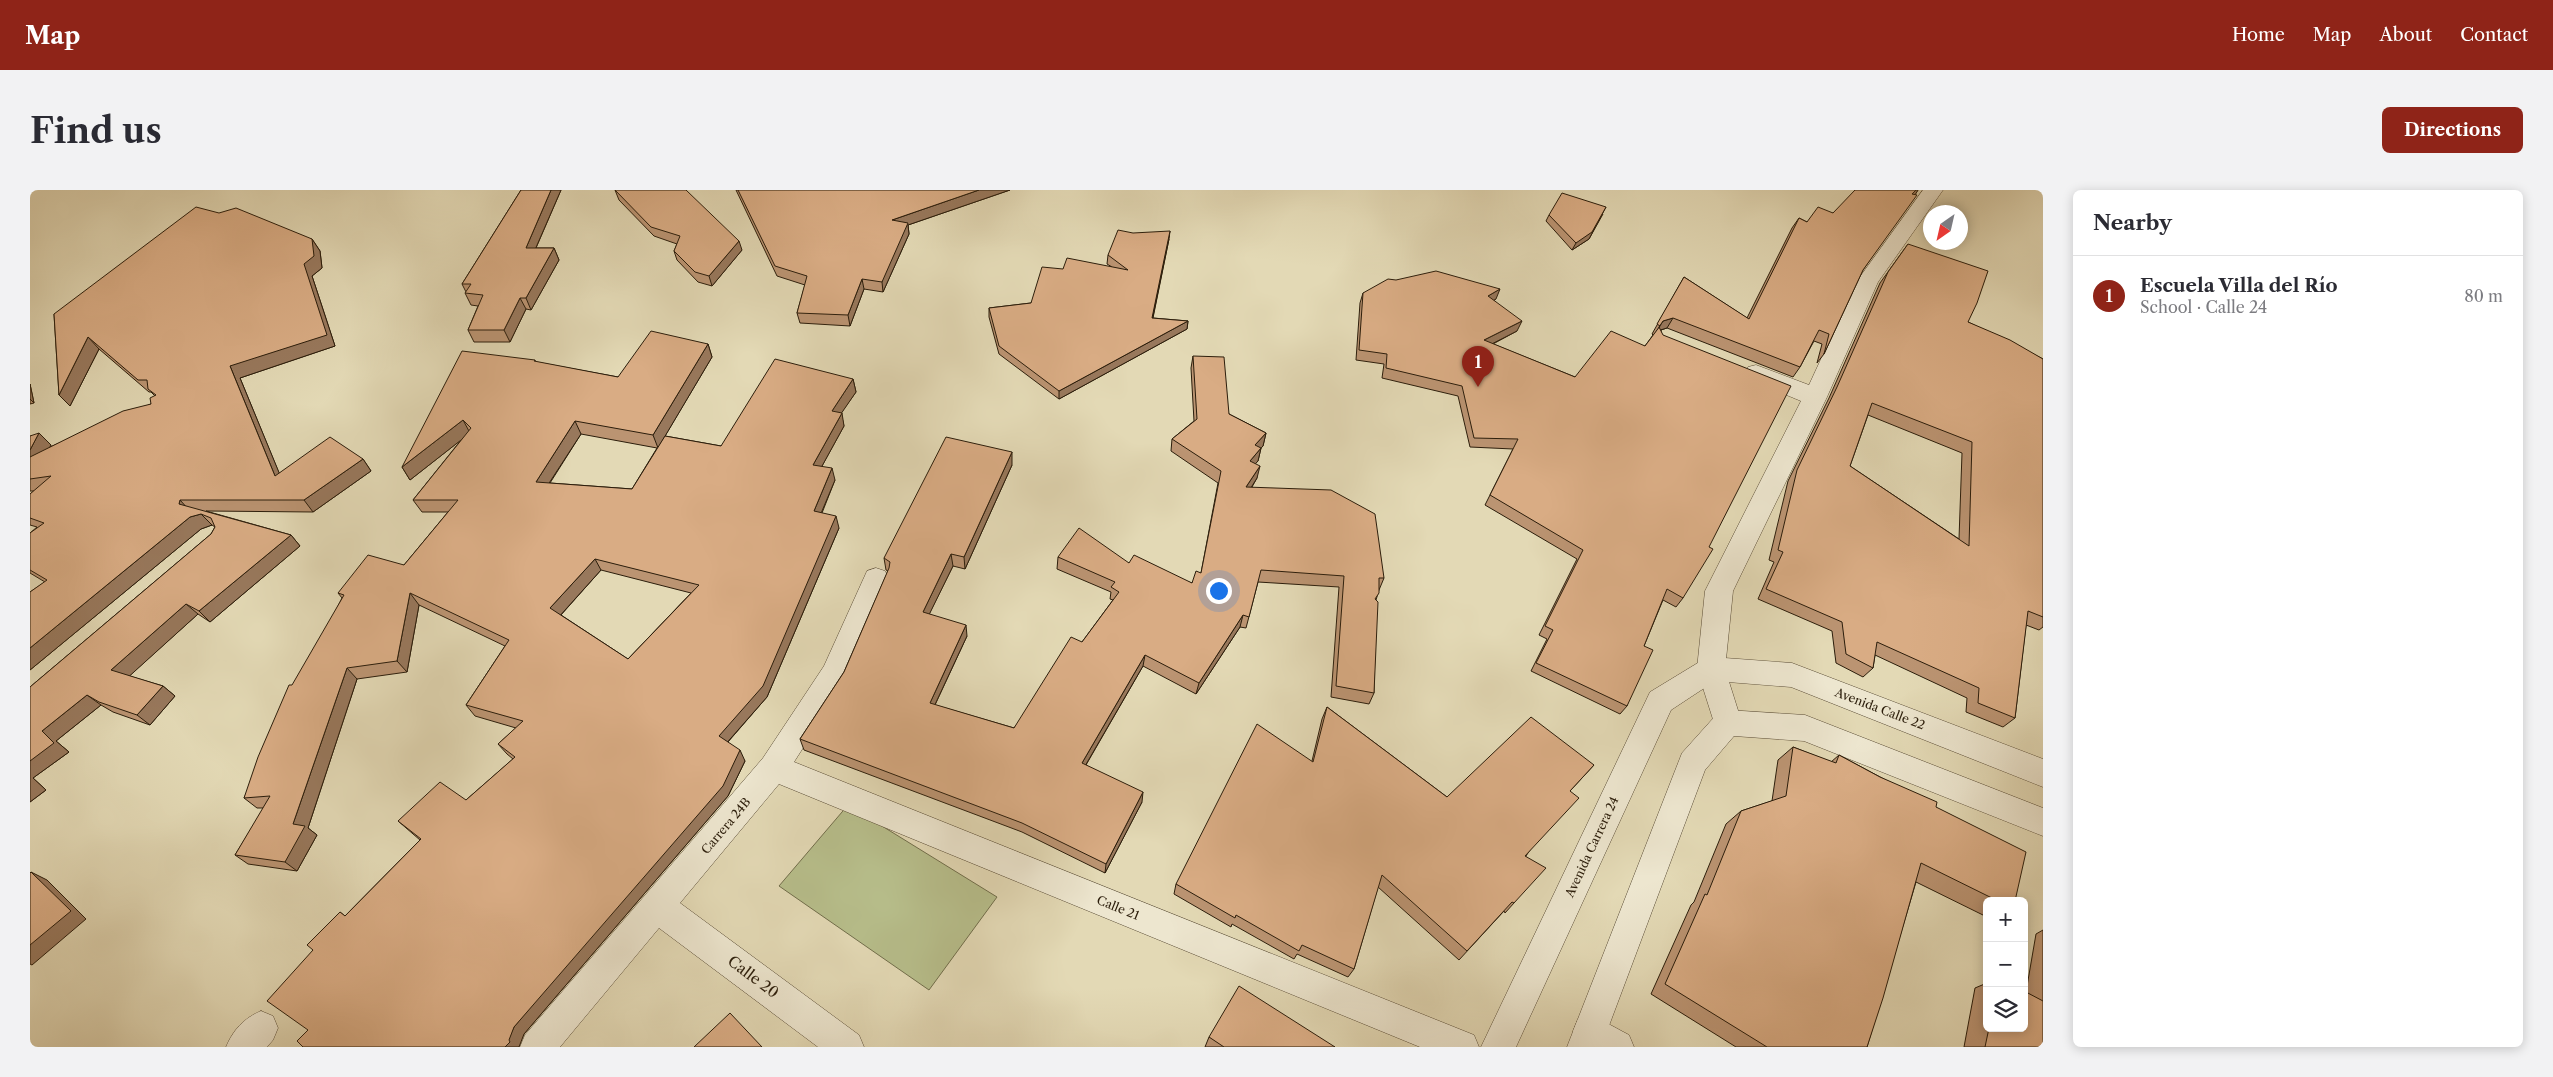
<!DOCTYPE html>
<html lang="en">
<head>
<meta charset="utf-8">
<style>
  :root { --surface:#fff; --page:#f2f2f3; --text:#2b2b33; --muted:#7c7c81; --line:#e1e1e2; --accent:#8f2418 }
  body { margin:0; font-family:"Libre Caslon Text",serif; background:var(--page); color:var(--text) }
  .controls { position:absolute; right:15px; bottom:15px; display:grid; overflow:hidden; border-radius:8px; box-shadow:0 2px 12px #0003 }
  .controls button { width:45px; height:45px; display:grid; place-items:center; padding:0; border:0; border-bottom:1px solid var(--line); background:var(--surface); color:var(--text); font:25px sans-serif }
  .compass { position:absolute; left:1893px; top:15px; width:45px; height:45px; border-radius:50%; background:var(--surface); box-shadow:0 2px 12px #0003; rotate:214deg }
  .you { position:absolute; left:1188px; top:400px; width:18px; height:18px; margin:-12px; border:4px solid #fff; border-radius:50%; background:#1a73e8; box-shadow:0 0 0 8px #1a73e833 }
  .badge { display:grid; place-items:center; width:32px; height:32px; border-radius:50%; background:var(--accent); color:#fff; font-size:16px; font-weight:700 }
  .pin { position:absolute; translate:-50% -41px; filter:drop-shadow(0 1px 2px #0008) }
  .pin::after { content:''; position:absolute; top:26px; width:18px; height:15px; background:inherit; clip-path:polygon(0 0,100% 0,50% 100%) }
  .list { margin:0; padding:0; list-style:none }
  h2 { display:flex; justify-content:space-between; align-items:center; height:65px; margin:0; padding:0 20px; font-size:21px }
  h2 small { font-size:16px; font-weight:400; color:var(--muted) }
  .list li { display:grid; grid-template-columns:32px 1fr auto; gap:15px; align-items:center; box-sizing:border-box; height:80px; padding:0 20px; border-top:1px solid var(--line) }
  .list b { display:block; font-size:19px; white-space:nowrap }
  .list p { margin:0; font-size:16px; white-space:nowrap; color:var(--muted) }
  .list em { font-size:16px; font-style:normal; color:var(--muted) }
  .icon { flex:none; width:28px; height:28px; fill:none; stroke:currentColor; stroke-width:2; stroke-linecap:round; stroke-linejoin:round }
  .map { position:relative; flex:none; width:2013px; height:857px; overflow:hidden; border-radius:8px }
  header { display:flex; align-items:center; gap:30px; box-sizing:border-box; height:70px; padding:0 25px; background:var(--accent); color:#fff }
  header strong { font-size:24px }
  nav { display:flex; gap:28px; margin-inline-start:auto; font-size:18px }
  .intro { display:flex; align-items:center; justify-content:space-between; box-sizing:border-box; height:120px; padding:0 30px }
  h1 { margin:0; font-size:35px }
  .button { padding:12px 22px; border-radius:8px; background:var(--accent); color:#fff; font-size:18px; font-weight:700 }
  main { display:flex; gap:30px; padding:0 30px }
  aside { flex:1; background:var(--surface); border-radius:8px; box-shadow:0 2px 12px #0003 }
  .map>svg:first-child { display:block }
  .green { fill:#b7be8b; stroke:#716e4b }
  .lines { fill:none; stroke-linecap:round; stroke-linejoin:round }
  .minor-casing { stroke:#594c36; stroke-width:1 }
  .tertiary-casing { stroke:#594c36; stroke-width:1 }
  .minor { fill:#ede6cf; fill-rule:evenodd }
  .tertiary { fill:#ede6cf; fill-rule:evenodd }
  .wall { fill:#bb9472; stroke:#2b1d0b; fill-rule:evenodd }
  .shaded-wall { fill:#98785c; stroke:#2b1d0b }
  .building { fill:#d9ac84; stroke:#2b1d0b; fill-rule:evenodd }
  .labels { text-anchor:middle; stroke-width:4.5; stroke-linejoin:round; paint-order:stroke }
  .street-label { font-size:12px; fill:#2b1d0b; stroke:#ede6cf }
  .near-street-label { font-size:15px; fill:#2b1d0b; stroke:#ede6cf }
</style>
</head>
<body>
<header>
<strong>Map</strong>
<nav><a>Home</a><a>Map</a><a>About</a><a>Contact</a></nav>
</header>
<div class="intro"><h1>Find us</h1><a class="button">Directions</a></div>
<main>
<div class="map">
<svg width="2013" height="857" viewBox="0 0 2013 857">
  <rect width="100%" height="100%" fill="#e3d9b5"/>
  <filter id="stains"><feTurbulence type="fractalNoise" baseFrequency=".004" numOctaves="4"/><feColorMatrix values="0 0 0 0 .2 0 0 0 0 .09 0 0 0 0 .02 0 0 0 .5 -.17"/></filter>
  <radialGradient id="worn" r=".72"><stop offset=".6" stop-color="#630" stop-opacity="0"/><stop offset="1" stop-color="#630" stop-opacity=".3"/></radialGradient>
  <path class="green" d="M 818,615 L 967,707 L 899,800 L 749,696 Z"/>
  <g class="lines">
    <g class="minor-casing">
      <g id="minor">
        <path d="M 1893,0 L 1913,0 L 1848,92 L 1797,207 L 1703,401 L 1695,479 L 1712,533 L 1707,542 L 1697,546 L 1687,542 L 1667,479 L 1675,401 L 1771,211 L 1718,189 L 1714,183 L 1718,177 L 1726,175 L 1779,195 L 1827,91 Z"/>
        <path d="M 846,378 L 855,381 L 859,389 L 815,492 L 764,572 L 1444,845 L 1449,857 L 1390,857 L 749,594 L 650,713 L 829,845 L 834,857 L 788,857 L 629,738 L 530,857 L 490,857 L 495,845 L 733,568 L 794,476 L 837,381 Z"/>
        <path d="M 231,821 L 243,826 L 248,838 L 243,850 L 237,857 L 196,857 C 203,840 214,828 231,821 Z"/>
        <path d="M 1560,824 L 1599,845 L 1604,857 L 1554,857 L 1548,853 L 1543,841 L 1548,829 Z"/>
      </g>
    </g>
    <g class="tertiary-casing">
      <g id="tertiary">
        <path d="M 1681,467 L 1762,473 L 2013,569 L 2013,597 L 1761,497 L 1685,491 L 1641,520 L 1486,857 L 1451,857 L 1620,502 L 1671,471 Z"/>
        <path d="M 1697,520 L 1775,525 L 2013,618 L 2013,646 L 1774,551 L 1704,546 L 1675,580 L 1571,857 L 1537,857 L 1652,563 L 1687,524 Z"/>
      </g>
    </g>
    <use href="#minor" class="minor"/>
    <use href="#tertiary" class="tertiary"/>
  </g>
  <g class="wall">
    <path d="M 491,0 L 531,0 L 506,58 L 524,58 L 529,70 L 501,120 L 496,119 L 480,152 L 444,152 L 438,140 L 448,116 L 441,115 L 435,103 L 436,102 L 432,94 Z"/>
    <path d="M 585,0 L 712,60 L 682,96 L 668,92 L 647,70 L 644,61 L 647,54 L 624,46 L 589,10 Z"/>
    <path d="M 706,0 L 980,0 L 878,35 L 879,44 L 853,102 L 834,99 L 820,136 L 770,133 L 767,123 L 775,95 L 747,86 Z"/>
    <path d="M 1888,0 L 1833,80 L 1794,164 L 1787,173 L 1792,154 L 1784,151 L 1770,177 L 1763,187 L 1637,138 L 1631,140 L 1653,408 L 1646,417 L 1633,410 L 1614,456 L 1597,516 L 1590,524 L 1501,481 L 1517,449 L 1509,445 L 1547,369 L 1455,315 L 1483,259 L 1440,257 L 1428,206 L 1352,188 L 1354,174 L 1326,170 L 1330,113 L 1333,103 L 1466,109 L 1464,110 L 1487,141 L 1463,154 L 1545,187 L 1615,156 L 1623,145 L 1622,144 L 1654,87 L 1717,128 L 1762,38 L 1769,28 L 1777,32 L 1803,23 Z"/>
    <path d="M 1573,24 L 1559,49 L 1542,60 L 1516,31 L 1519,25 Z"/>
    <path d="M 282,49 L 290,61 L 292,78 L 282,86 L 305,156 L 210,188 L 249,283 L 333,269 L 341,281 L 283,322 L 176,321 L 261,345 L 270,356 L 180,432 L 168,424 L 99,486 L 133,496 L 145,506 L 120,535 L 83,522 L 71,515 L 26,551 L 39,562 L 3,588 L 16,600 L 0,612 L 0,497 L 181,344 L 185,337 L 182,335 L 171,339 L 0,480 L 0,402 L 15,392 L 0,383 L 0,343 L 7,337 L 0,335 L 0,304 L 4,301 L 0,301 L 0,246 L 21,255 L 20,257 L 121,214 L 125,206 L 121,202 L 119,202 L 69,159 L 40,216 L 29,205 L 24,124 Z"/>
    <path d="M 1139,49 L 1123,128 L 1158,131 L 1157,139 L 1029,209 L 969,164 L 959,127 L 959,118 L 1001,113 L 1033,79 L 1082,77 L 1077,74 L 1078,65 Z"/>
    <path d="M 1878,54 L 1938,132 L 2013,169 L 2013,437 L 2009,440 L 1996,435 L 1985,528 L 1973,537 L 1936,522 L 1937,508 L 1845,465 L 1843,478 L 1833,487 L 1806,473 L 1802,441 L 1728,409 L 1744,372 L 1739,370 L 1758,291 L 1799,208 L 1850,93 ZM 1838,225 L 1932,263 L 1929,349 L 1820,276 Z"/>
    <path d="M 678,154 L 682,167 L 635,246 L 691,256 L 823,189 L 826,202 L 811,223 L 814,236 L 792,276 L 805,290 L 792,323 L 809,338 L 737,507 L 698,552 L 715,571 L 698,606 L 494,844 L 488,856 L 278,840 L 283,760 L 310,722 L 315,726 L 390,650 L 368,631 L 436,610 L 483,569 L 477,564 L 468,554 L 486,538 L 445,526 L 436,515 L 475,456 L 389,415 L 377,482 L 327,489 L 278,638 L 287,645 L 267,681 L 218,674 L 205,665 L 234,618 L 227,618 L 214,608 L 312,408 L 308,403 L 374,375 L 418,322 L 392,322 L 383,310 L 431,250 L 380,290 L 372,277 L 505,170 L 506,172 L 588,187 ZM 551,244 L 627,258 L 602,299 L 520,293 ZM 571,380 L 661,403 L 598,469 L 531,425 Z"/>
    <path d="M 1163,166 L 1199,224 L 1236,243 L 1233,256 L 1231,258 L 1228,271 L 1225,274 L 1227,288 L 1222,297 L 1354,388 L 1349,400 L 1346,410 L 1344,503 L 1339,514 L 1301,507 L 1309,397 L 1228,392 L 1216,438 L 1210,437 L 1166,504 L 1113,476 L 1056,575 L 1112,612 L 1075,683 L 992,642 L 774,560 L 770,549 L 814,482 L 858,381 L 856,380 L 854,368 L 982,275 L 935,379 L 923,376 L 899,424 L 937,446 L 905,515 L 984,538 L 1052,452 L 1083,410 L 1080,409 L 1081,402 L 1027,379 L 1028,367 L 1099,373 L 1162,393 L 1171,383 L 1188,293 L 1141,261 L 1142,249 L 1164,231 L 1161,178 Z"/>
    <path d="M 0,194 L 4,213 L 0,214 Z"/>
    <path d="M 1297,517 L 1417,607 L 1564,575 L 1540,601 L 1496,666 L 1484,713 L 1475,723 L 1474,721 L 1429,770 L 1348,697 L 1324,779 L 1318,787 L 1267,764 L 1264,769 L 1202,734 L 1201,737 L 1144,704 L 1146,694 L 1282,571 L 1292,529 Z"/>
    <path d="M 1763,557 L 1801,572 L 1809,565 L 1906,617 L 1985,711 L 1957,711 L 1957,727 L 1886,692 L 1837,857 L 1706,857 L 1621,804 L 1661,715 L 1664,712 L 1696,634 L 1711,621 L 1742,611 L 1748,570 Z"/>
    <path d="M 2013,740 L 2013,857 L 1934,857 L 1945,798 L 1957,793 L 1957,838 L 1994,838 L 1996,802 L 2006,744 Z"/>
    <path d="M 1179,847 L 1305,857 L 1175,857 Z"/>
  </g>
  <g class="shaded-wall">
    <path d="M 521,0 L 531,0 L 501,69 L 496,58 Z"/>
    <path d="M 949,0 L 980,0 L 878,35 L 879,44 L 853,102 L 852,92 L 862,30 Z"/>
    <path d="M 1886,0 L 1888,0 L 1885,5 L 1882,4 Z"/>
    <path d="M 1576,17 L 1559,49 L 1542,60 L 1546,53 Z"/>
    <path d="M 1140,41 L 1139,49 L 1121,136 L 1122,128 Z"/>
    <path d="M 282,49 L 290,61 L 292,78 L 282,86 L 305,156 L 210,188 L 255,297 L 245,286 L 200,176 L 274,74 Z"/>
    <path d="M 709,51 L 712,60 L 682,96 L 679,86 Z"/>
    <path d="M 524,58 L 529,70 L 501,120 L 496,108 Z"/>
    <path d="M 832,89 L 834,99 L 820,136 L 818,125 Z"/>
    <path d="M 1470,99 L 1466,109 L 1454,116 L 1458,106 Z"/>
    <path d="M 490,108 L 496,119 L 480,152 L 474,140 Z"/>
    <path d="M 1643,128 L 1637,138 L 1627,141 L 1623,147 L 1633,131 Z"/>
    <path d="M 1158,131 L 1157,139 L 1029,209 L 1029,201 Z"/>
    <path d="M 1492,131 L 1487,141 L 1450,160 L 1454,150 Z"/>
    <path d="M 58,147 L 69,159 L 40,216 L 29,205 Z"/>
    <path d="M 678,154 L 682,167 L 628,258 L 623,245 Z"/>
    <path d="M 823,189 L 826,202 L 804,234 L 802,221 Z"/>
    <path d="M 0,194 L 4,213 L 0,209 Z"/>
    <path d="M 812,223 L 814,236 L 786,287 L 783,275 Z"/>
    <path d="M 433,230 L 440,243 L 380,290 L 372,277 Z"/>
    <path d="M 545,231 L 551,244 L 512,304 L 506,292 Z"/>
    <path d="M 9,243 L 21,255 L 8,280 L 0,273 L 0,260 Z"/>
    <path d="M 1236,243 L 1233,256 L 1222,268 L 1225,255 Z"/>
    <path d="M 1231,258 L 1228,271 L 1217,283 L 1220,271 Z"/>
    <path d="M 982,262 L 982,275 L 935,379 L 934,367 Z"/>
    <path d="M 333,269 L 341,281 L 283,322 L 274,310 Z"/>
    <path d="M 1230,276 L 1227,288 L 1214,309 L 1216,297 Z"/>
    <path d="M 802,278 L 805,290 L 787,333 L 784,321 Z"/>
    <path d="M 150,310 L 160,321 L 149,314 Z"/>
    <path d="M 171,324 L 182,335 L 171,339 L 0,480 L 0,458 L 160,327 Z"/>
    <path d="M 806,326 L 809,338 L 737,507 L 694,556 L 689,546 Z"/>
    <path d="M 261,345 L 270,356 L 180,432 L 169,421 Z"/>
    <path d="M 921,364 L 923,376 L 895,433 L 893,422 Z"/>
    <path d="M 565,369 L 571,380 L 527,429 L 520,418 Z"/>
    <path d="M 380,403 L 389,415 L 377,482 L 367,471 Z"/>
    <path d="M 156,414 L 168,424 L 94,491 L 81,480 Z"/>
    <path d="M 1213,425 L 1210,437 L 1166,504 L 1169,493 Z"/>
    <path d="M 936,435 L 937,446 L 901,523 L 900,513 Z"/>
    <path d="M 1115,465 L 1113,476 L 1051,583 L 1052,573 Z"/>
    <path d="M 317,478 L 327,489 L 278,638 L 287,645 L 267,681 L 255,672 L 263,634 Z"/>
    <path d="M 133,496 L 145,506 L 120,535 L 107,525 Z"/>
    <path d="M 57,505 L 71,515 L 26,551 L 39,562 L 3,588 L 16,600 L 0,612 L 0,571 L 12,541 Z"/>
    <path d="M 710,560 L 715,571 L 698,606 L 494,844 L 489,857 L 475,857 L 484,837 Z"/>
    <path d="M 1113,602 L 1112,612 L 1075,683 L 1076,674 Z"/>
    <path d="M 1,682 L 17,690 L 56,729 L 2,775 L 0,774 Z"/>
  </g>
  <g class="building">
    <path d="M 491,0 L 521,0 L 496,58 L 524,58 L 496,108 L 490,108 L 474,140 L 438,140 L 453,105 L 435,103 L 441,94 L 432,94 Z"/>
    <path d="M 585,0 L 656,0 L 709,51 L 679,86 L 665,82 L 644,61 L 650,46 L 621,37 Z"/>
    <path d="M 708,0 L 949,0 L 862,30 L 878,33 L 852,92 L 832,89 L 818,125 L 767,123 L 777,86 L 745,76 Z"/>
    <path d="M 1825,0 L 1886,0 L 1882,4 L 1887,5 L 1833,80 L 1794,164 L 1799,144 L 1789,140 L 1770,177 L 1643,128 L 1633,131 L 1629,137 L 1633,145 L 1761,196 L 1679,357 L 1683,359 L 1653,408 L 1637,399 L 1614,456 L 1623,460 L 1597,516 L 1506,473 L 1523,440 L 1515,436 L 1553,360 L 1460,305 L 1488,249 L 1444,248 L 1432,196 L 1356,178 L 1357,164 L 1329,160 L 1333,103 L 1358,89 L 1366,90 L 1406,81 L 1470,99 L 1458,106 L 1492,131 L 1454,150 L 1545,187 L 1581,141 L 1615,156 L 1630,136 L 1627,134 L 1654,87 L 1719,129 L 1769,28 L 1777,32 L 1788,17 L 1803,23 Z"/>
    <path d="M 1532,3 L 1576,17 L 1562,42 L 1546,53 L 1519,25 Z"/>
    <path d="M 166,17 L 189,23 L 206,18 L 282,49 L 284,66 L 274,74 L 297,145 L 200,176 L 245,286 L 300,247 L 333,269 L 274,310 L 150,310 L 149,314 L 261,345 L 169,421 L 156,414 L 81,480 L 133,496 L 107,525 L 69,512 L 57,505 L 12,541 L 24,553 L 0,571 L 0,497 L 181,344 L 185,337 L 181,328 L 171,324 L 160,327 L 0,458 L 0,402 L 17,390 L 0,380 L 0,343 L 14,333 L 0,328 L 0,304 L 21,286 L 0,289 L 0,267 L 93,221 L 121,214 L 120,208 L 126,205 L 118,199 L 117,190 L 108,190 L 58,147 L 29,205 L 24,124 Z"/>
    <path d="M 1088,40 L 1103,43 L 1140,41 L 1122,128 L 1158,131 L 1029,201 L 969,156 L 959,118 L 1001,113 L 1012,77 L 1033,79 L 1037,68 L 1098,80 L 1078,65 Z"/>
    <path d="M 1878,54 L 1958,81 L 1947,113 L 1938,132 L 1980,150 L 2013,169 L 2013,427 L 1998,421 L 1985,528 L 1948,513 L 1949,498 L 1847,452 L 1843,478 L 1816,464 L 1812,432 L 1736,399 L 1753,362 L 1748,360 L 1767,280 L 1807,197 L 1858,82 ZM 1842,213 L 1942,252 L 1939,356 L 1820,276 Z"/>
    <path d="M 621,141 L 678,154 L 623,245 L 545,231 L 506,292 L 602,299 L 635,246 L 691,256 L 745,169 L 823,189 L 802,221 L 812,223 L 783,275 L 802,278 L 784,321 L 806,326 L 733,496 L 689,546 L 710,560 L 693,596 L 484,837 L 479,850 L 480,852 L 475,857 L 273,857 L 267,851 L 278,840 L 237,811 L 283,760 L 277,755 L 310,722 L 315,726 L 391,649 L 368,631 L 410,592 L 436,610 L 485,567 L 468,554 L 493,531 L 436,515 L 479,450 L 380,403 L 367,471 L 317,478 L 263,634 L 275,636 L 255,672 L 205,665 L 240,606 L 214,608 L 228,567 L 259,495 L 262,495 L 314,405 L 308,403 L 338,365 L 374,375 L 428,310 L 383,310 L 441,238 L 433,230 L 372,277 L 432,161 L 505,170 L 504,171 L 588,187 ZM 565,369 L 669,395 L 598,469 L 520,418 Z"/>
    <path d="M 1163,166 L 1194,167 L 1199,224 L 1236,243 L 1225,255 L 1231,258 L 1220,271 L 1230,276 L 1216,297 L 1301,300 L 1345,324 L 1354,388 L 1349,388 L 1349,403 L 1345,409 L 1348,412 L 1344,503 L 1306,496 L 1314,386 L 1231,380 L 1219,427 L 1213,425 L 1169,493 L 1115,465 L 1052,573 L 1113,602 L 1076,674 L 992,633 L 770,549 L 814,482 L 859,378 L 860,372 L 854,368 L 916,247 L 982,262 L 934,367 L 921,364 L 893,422 L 936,435 L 900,513 L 984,538 L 1041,447 L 1052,452 L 1089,402 L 1081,397 L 1085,392 L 1028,367 L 1049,338 L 1099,373 L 1104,365 L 1162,393 L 1166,381 L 1171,383 L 1191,281 L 1142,249 L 1167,229 Z"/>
    <path d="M 9,243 L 0,260 L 0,246 Z"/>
    <path d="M 1297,517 L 1417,607 L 1501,527 L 1564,575 L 1540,601 L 1549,608 L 1495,666 L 1516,678 L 1484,713 L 1482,712 L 1437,761 L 1352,685 L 1324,779 L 1272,755 L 1269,761 L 1206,725 L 1205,728 L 1146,694 L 1227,534 L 1283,572 Z"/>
    <path d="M 1763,557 L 1806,573 L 1809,565 L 1850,587 L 1907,612 L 1906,617 L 1996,662 L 1985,711 L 1968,711 L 1891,673 L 1853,808 L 1837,857 L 1737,857 L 1635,794 L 1675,704 L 1677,705 L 1711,621 L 1756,606 Z"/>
    <path d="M 1,682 L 41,721 L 0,755 L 0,683 Z"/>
    <path d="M 1209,796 L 1305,857 L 1194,857 L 1179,847 Z"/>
    <path d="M 1994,801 L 2013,811 L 2013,857 L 1955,857 L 1959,838 L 1994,838 Z"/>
    <path d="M 700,823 L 732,857 L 664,857 Z"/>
  </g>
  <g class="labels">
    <g class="street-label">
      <text transform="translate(1850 519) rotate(21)" y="4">Avenida Calle 22</text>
      <text transform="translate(696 636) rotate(-50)" y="4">Carrera 24B</text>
      <text transform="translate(1562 657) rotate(-65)" y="4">Avenida Carrera 24</text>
      <text transform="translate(1088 718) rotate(22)" y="4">Calle 21</text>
    </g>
    <g class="near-street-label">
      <text transform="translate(723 787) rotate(37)" y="5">Calle 20</text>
    </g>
  </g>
  <rect width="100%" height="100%" filter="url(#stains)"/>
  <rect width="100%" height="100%" fill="url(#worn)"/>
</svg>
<div class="controls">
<button>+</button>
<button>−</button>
<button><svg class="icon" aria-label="layers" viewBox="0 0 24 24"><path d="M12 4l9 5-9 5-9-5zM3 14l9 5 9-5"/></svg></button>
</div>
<svg class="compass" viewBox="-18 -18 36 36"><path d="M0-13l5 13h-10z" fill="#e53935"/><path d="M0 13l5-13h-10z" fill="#7c7c81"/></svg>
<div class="you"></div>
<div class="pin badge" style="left:1448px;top:197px">1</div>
</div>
<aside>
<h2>Nearby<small></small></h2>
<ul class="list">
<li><span class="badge">1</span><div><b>Escuela Villa del Río</b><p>School · Calle 24</p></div><em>80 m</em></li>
</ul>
</aside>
</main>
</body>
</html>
